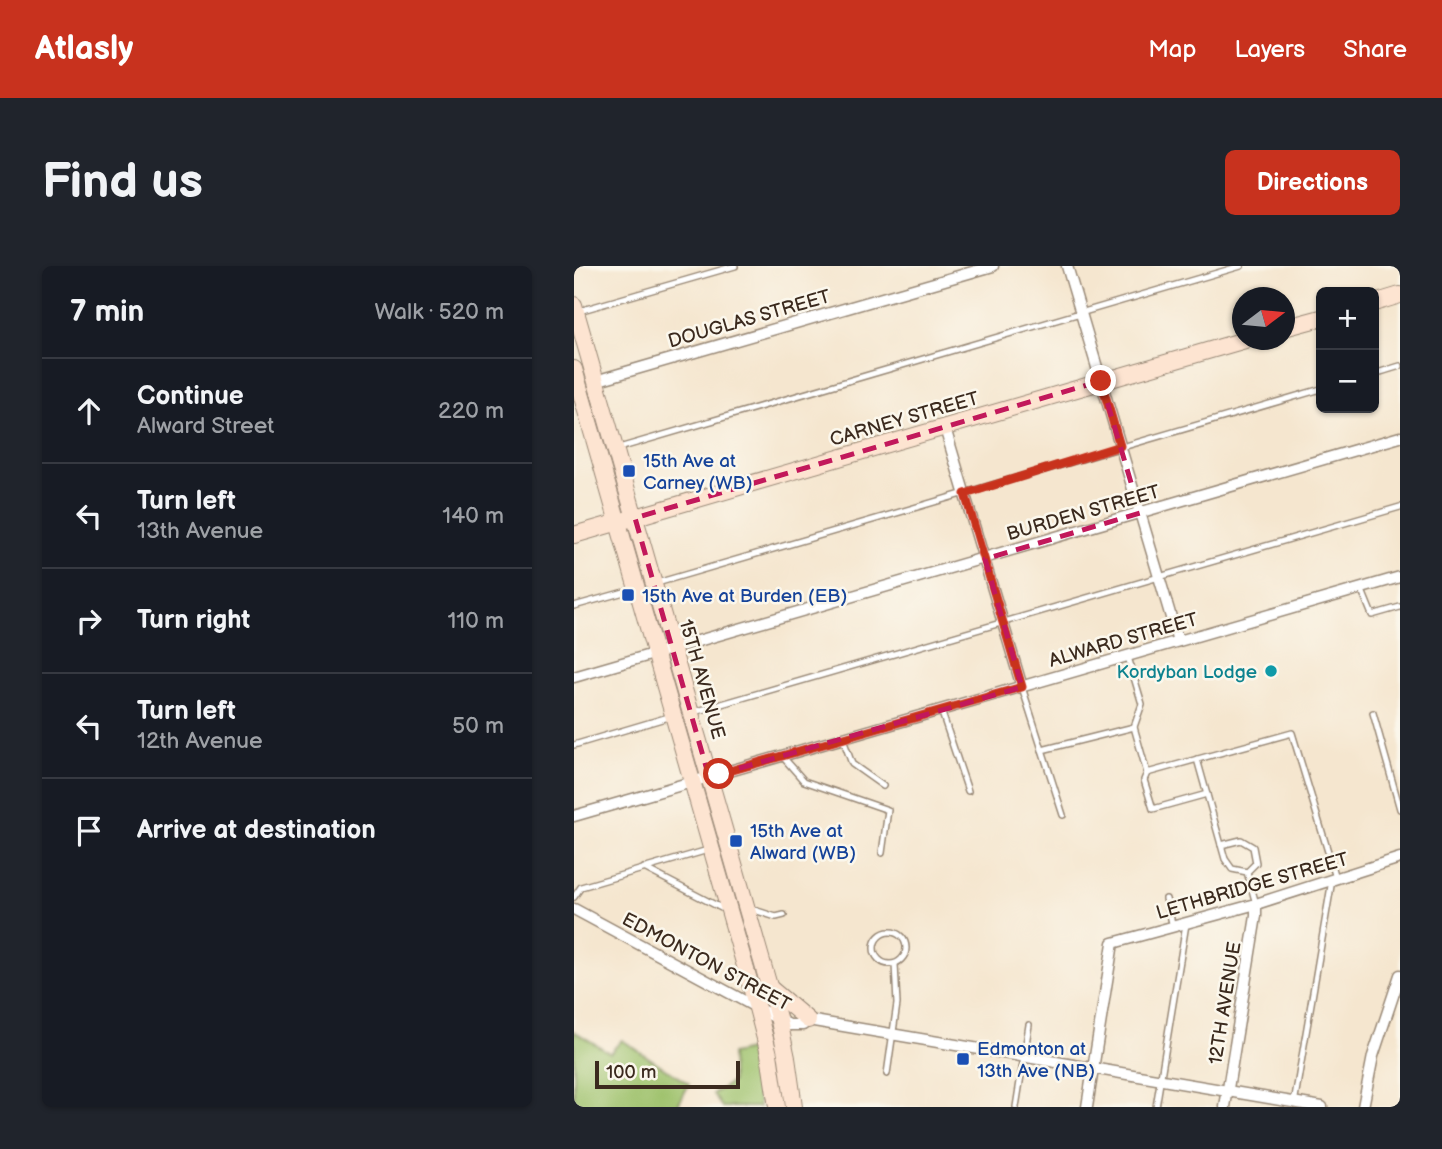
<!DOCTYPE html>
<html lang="en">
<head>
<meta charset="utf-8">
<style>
  :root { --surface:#171b24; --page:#20242c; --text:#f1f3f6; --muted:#9ea1a6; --line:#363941; --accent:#c8321e }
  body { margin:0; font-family:"Balsamiq Sans",sans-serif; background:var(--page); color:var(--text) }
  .controls { position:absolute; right:21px; top:21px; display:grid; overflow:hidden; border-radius:10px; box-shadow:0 2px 5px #0004 }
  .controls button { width:63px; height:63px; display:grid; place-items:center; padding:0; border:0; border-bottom:2px solid var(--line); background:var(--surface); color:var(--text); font:35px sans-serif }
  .compass { position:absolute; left:658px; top:21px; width:63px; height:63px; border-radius:50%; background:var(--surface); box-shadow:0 2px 5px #0004; rotate:74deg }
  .scale { position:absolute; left:21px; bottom:18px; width:145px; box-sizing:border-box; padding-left:7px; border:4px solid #3b2a1e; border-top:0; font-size:19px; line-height:24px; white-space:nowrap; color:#3b2a1e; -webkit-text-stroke:5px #fbf7ec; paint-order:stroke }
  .stop { position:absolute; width:21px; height:21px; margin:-16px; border:5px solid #c8321e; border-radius:50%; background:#fff }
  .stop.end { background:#c8321e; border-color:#fff; box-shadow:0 2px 7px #0008 }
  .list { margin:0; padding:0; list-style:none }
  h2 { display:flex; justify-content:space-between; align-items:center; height:91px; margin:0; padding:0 28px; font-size:30px }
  h2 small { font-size:23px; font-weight:400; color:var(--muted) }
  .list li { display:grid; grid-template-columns:46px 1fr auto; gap:21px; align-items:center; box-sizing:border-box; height:105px; padding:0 28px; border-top:2px solid var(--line) }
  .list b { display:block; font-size:26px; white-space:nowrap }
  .list p { margin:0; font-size:23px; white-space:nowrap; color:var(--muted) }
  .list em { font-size:23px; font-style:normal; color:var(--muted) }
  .icon { flex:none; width:38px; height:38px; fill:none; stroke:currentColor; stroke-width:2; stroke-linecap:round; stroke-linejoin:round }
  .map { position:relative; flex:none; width:826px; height:841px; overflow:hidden; border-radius:10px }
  header { display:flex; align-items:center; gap:42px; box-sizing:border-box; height:98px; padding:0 35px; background:var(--accent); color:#fff }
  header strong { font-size:33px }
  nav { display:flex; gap:38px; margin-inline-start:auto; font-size:24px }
  .intro { display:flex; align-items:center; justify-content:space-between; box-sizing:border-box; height:168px; padding:0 42px }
  h1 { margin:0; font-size:49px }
  .button { padding:18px 32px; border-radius:10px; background:var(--accent); color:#fff; font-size:24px; font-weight:700 }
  main { display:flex; gap:42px; padding:0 42px }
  aside { flex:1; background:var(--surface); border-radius:10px; box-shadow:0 2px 5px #0004 }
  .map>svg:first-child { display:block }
  .green { fill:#9dc16b; stroke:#6c7644; stroke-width:2 }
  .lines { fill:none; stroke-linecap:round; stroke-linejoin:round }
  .lane-casing { stroke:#988876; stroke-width:8 }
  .street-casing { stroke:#988876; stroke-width:13 }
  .secondary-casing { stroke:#988876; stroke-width:18 }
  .lane { stroke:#fff; stroke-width:5 }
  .street { stroke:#fff; stroke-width:10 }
  .secondary { stroke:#fde4d1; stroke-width:16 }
  .route { stroke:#c8321e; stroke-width:9 }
  .marked { fill:none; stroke:#c2185b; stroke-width:5; stroke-dasharray:14 9; stroke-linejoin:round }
  .transit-dot { fill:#1a4fb4; stroke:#fbf7ec; stroke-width:2.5 }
  .culture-dot { fill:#0f9aa8; stroke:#fbf7ec; stroke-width:2.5 }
  .labels { text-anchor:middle; stroke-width:5; stroke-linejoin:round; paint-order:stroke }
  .street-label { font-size:19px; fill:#3b2a1e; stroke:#fbf7ec }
  .transit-label { font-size:19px; fill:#164399; stroke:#fbf7ec; text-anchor:start }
  .culture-label { font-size:19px; fill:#0d838f; stroke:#fbf7ec; text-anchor:end }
</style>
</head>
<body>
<header>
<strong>Atlasly</strong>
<nav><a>Map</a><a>Layers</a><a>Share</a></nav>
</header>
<div class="intro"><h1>Find us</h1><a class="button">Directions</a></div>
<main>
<aside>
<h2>7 min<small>Walk · 520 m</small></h2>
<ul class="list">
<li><svg class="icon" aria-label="ahead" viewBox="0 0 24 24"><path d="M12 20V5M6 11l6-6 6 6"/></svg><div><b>Continue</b><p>Alward Street</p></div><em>220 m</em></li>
<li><svg class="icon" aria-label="left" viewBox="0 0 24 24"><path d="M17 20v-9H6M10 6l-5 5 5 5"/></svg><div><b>Turn left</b><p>13th Avenue</p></div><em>140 m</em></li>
<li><svg class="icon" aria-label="right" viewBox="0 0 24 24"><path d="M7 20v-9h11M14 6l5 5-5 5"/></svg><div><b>Turn right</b></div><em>110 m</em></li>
<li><svg class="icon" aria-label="left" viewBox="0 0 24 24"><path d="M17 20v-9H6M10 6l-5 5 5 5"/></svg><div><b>Turn left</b><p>12th Avenue</p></div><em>50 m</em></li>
<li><svg class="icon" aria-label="arrive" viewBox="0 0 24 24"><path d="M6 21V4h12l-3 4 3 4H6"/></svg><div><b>Arrive at destination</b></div></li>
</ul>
</aside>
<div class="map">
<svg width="826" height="841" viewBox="0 0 826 841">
  <rect width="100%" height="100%" fill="#fbf7ec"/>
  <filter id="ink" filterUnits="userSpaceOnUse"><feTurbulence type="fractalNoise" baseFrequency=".0143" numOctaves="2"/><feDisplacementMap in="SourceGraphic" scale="14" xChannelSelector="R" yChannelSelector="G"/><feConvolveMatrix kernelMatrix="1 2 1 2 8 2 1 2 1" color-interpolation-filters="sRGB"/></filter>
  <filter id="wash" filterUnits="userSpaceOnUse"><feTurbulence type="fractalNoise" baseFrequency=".00686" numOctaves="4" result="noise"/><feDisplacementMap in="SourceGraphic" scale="28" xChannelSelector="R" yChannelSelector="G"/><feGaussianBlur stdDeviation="1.57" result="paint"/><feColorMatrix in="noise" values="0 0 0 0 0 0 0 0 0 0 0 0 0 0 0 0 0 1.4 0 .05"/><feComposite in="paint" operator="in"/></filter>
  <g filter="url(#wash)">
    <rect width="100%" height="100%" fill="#f5e6cf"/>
    <g class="green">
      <path d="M 0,765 L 36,787 L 48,774 L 115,818 L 103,841 L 5,841 L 0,839 Z"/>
      <path d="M 176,784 L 183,818 L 185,841 L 148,841 L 139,828 L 158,816 L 157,788 Z"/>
    </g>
  </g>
  <g filter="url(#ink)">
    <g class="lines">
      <g class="lane-casing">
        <g id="lane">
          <path d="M 5,45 L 161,0"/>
          <path d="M 800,108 L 826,100"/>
          <path d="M 45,182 L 667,0"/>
          <path d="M 83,317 L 747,123"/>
          <path d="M 787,322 L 798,349 L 826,341"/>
          <path d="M 0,340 L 61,323"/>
          <path d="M 554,391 L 568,438 L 560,461 L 573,507 L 718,467 L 762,612"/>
          <path d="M 448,421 L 489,549"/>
          <path d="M 367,444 L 394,525"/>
          <path d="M 120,446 L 826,241"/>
          <path d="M 799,447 L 826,543"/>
          <path d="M 269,473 L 278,498 L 309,520"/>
          <path d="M 0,479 L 98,450"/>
          <path d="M 468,484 L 560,461"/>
          <path d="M 209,491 L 230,515 L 314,544 L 308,587"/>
          <path d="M 623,493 L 651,593 L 658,603 L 673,606 L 682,638"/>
          <path d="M 573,507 L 570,514 L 579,543 L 633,528"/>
          <path d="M 647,579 L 667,574 L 679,581 L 682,597 L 673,606"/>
          <path d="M 70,602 L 151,644"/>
          <path d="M 0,631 L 7,621 L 134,584"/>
          <path d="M 592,633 L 599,661"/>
          <path d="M 177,643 L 202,651 L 210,649"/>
          <circle cx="316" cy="682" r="16"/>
          <path d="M 313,808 L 323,738 L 321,698"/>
          <path d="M 720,838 L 758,614"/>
          <path d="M 442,841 L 455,759"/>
          <path d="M 582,841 L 612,658"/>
        </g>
      </g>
      <g class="street-casing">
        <g id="street">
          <path d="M 493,0 L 604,375"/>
          <path d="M 21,115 L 419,0"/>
          <path d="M 371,162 L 448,421"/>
          <path d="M 0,411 L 826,171"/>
          <path d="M 0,550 L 826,311"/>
          <path d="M 0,643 L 215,759 L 229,759 L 234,754 L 748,841"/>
          <path d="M 513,841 L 539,677 L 682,638 L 826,592"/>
          <path d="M 651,841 L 682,650 L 682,638"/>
          <path d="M 789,841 L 799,790 L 826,709"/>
        </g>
      </g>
      <g class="secondary-casing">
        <g id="secondary">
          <path d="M 800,37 L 826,29"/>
          <path d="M 0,39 L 205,755 L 213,792 L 220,841"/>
          <path d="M 710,62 L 747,52"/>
          <path d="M 0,103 L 183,742 L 195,788 L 203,841"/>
          <path d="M 0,269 L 671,74"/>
          <path d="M 196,722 L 234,754"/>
        </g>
      </g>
      <use href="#lane" class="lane"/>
      <use href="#street" class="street"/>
      <use href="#secondary" class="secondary"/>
    </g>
  </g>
  <g class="lines" filter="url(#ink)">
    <path class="route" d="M 145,508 L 448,421 L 391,228 L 546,180 L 527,115"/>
  </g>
  <path class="marked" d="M 527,115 L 566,247 L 411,293 L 448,421 L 135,511 L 61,252 Z"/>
  <g class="transit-dot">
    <rect x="48" y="198" width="14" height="14" rx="3.5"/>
    <rect x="47" y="322" width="14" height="14" rx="3.5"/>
    <rect x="155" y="568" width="14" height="14" rx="3.5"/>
    <rect x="382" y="786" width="14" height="14" rx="3.5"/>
  </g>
  <circle class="culture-dot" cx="697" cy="405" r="7"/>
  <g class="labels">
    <g class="street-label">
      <text transform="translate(175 52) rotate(-16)" y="7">DOUGLAS STREET</text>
      <text transform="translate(330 152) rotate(-16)" y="7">CARNEY STREET</text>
      <text transform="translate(509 246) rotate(-16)" y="7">BURDEN STREET</text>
      <text transform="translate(549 373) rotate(-16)" y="7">ALWARD STREET</text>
      <text transform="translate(129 413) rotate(74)" y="7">15TH AVENUE</text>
      <text transform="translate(678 619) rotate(-16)" y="7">LETHBRIDGE STREET</text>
      <text transform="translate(133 695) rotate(28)" y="7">EDMONTON STREET</text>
      <text transform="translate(650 737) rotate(-81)" y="7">12TH AVENUE</text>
    </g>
    <g class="transit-label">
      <text x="69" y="201">15th Ave at<tspan x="69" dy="22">Carney (WB)</tspan></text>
      <text x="68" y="336">15th Ave at Burden (EB)</text>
      <text x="176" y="571">15th Ave at<tspan x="176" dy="22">Alward (WB)</tspan></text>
      <text x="403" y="789">Edmonton at<tspan x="403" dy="22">13th Ave (NB)</tspan></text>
    </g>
    <g class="culture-label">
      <text x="683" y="412">Kordyban Lodge</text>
    </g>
  </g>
</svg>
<div class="controls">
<button>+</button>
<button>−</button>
</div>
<svg class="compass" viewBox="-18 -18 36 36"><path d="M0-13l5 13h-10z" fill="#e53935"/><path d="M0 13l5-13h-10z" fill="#9ea1a6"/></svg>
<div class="scale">100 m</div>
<div class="stop" style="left:145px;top:508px"></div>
<div class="stop end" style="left:527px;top:115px"></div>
</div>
</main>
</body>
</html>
